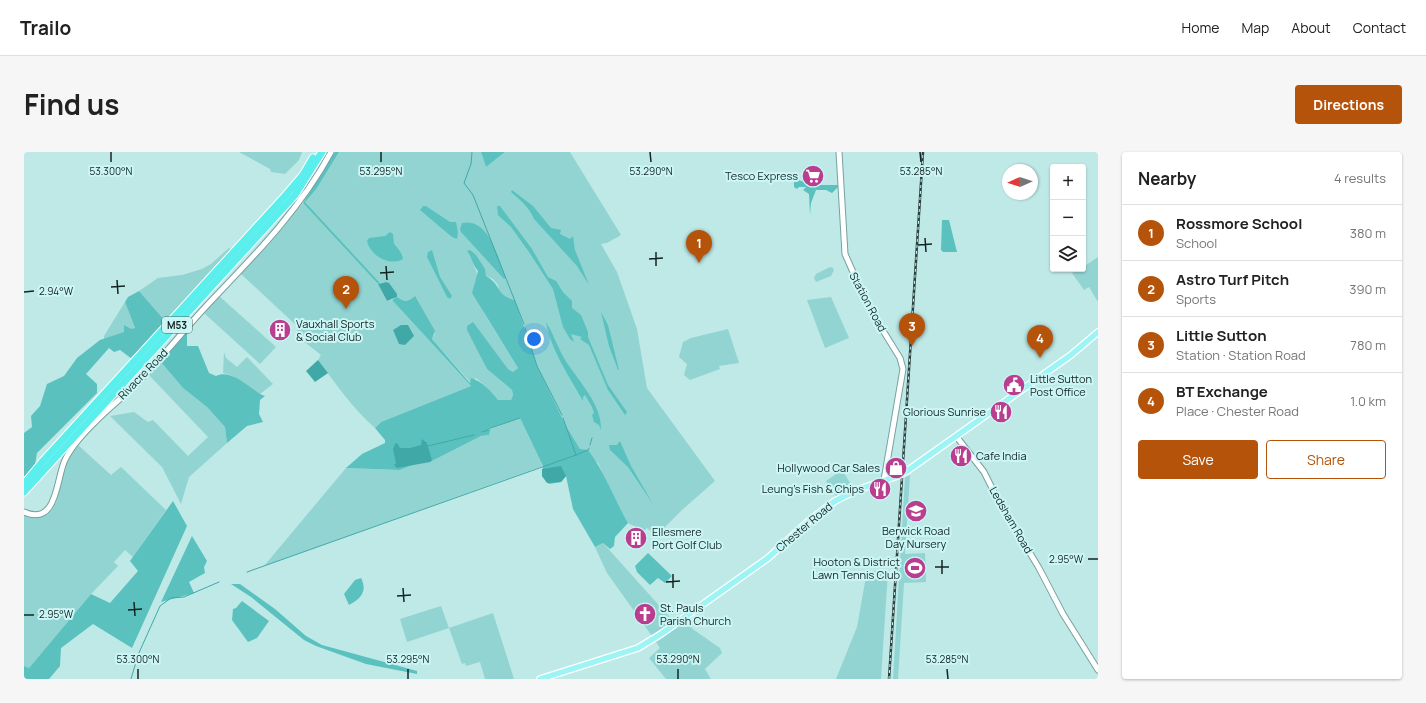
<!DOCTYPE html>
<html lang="en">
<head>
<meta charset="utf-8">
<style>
  :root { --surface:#fff; --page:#f6f6f6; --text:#222; --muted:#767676; --line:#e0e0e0; --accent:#b45309 }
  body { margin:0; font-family:Manrope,sans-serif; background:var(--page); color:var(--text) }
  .controls { position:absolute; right:12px; top:12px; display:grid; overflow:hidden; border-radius:4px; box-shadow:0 1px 3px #0004 }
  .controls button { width:36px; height:36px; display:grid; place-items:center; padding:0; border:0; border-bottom:1px solid var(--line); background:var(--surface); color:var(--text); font:20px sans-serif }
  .compass { position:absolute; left:978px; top:12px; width:36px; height:36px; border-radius:50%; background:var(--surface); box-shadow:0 1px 3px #0004; rotate:267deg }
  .you { position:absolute; left:510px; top:187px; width:14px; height:14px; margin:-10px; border:3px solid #fff; border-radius:50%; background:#1a73e8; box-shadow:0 0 0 6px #1a73e833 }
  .badge { display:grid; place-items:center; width:26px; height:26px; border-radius:50%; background:var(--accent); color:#fff; font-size:13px; font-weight:700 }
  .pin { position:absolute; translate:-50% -33px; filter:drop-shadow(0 1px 2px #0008) }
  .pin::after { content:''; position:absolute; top:21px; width:14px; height:12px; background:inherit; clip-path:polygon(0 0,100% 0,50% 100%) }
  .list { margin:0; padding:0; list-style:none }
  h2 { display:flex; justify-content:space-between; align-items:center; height:52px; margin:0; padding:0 16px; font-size:17px }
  h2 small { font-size:13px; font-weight:400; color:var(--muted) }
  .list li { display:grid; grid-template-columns:26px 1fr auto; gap:12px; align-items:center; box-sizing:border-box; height:56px; padding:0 16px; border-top:1px solid var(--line) }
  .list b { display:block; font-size:15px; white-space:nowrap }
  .list p { margin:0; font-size:13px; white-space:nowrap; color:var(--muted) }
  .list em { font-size:13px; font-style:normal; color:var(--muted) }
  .actions { display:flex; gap:8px; padding:12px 16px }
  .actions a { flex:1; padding:9px 0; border:1px solid var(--accent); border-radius:4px; text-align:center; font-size:14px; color:var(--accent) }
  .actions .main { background:var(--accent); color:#fff }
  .icon { flex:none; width:22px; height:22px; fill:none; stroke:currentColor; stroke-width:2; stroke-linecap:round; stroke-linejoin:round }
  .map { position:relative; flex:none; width:1074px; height:527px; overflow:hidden; border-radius:4px }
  header { display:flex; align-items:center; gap:24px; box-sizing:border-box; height:56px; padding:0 20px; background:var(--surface); border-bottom:1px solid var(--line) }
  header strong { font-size:19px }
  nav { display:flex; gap:22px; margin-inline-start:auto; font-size:14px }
  .intro { display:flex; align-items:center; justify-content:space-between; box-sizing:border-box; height:96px; padding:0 24px }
  h1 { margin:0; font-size:28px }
  .button { padding:10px 18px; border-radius:4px; background:var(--accent); color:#fff; font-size:14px; font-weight:700 }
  main { display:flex; gap:24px; padding:0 24px }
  aside { flex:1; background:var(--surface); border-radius:4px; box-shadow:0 1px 3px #0004 }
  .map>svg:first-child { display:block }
  .green { fill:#92d4d2 }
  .forest { fill:#5ac1bf }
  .water { fill:#40a9a7 }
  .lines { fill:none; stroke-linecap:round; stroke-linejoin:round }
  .stream { stroke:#40a9a7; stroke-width:1 }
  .secondary-casing { stroke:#77a09f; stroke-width:7 }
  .primary-casing { stroke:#fff; stroke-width:8 }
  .motorway-casing { stroke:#fff; stroke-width:9 }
  .secondary { stroke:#fff; stroke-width:5 }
  .primary { stroke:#9cf5f4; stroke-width:5.5 }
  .motorway { stroke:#5aefed; stroke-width:7 }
  .rail-casing { stroke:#2b403e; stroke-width:2.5 }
  .rail { stroke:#cbf6f5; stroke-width:1; stroke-dasharray:3; stroke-linecap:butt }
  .primary-bridge-casing { stroke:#fff; stroke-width:8; stroke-linecap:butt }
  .primary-bridge { stroke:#9cf5f4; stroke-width:5.5 }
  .ticks { fill:none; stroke:#132423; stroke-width:1.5 }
  .labels { text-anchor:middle; stroke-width:4; stroke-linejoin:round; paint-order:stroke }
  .shield { fill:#cbf6f5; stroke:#4a6362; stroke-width:1 }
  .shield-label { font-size:10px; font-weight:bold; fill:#132423 }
  .poi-label { font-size:11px; fill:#132423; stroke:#cbf6f5; text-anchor:end }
  .street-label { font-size:11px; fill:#132423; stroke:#cbf6f5 }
  .ticks-label { font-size:10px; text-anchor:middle; fill:#132423; stroke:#cbf6f5; stroke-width:4; stroke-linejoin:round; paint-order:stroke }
</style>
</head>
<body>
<header>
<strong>Trailo</strong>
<nav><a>Home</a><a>Map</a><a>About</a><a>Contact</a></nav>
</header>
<div class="intro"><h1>Find us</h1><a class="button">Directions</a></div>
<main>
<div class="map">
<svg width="1074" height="527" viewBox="0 0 1074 527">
  <rect width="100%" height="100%" fill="#bee9e7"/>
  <g class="green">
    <path d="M 215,0 L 278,0 L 275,8 L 261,22 L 247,20 L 246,17 Z"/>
    <path d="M 315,0 L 457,0 L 462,15 L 481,0 L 546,0 L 597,83 L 583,91 L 577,92 L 593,120 L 613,177 L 623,236 L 691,329 L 658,358 L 632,384 L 623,376 L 620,379 L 604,371 L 595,355 L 574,311 L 556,297 L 542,274 L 513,214 L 491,148 L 481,146 L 475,138 L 474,133 L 469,127 L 462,124 L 448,105 C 449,119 457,117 450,133 L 460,161 L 494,216 L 489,220 L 484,217 L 449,171 L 455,200 L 463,217 L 488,238 L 489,243 L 487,248 L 474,248 L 469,241 L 452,226 L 447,231 L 408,187 L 411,182 L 391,145 C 383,149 381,150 373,145 L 373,142 L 362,130 L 356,131 L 280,49 L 293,36 Z"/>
    <path d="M 279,51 L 354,132 L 363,149 L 368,148 L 447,234 L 357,270 L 351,276 C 328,256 312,232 294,208 L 297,203 L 273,184 L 274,175 L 217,122 Z"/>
    <path d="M 205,96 L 208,98 L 142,170 L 115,139 L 134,126 L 158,123 L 178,117 L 187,112 Z"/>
    <path d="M 1074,105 L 1074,150 L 1065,135 L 1060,138 L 1048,121 L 1055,117 L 1059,117 L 1059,115 Z"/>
    <path d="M 806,115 L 809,116 L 810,118 L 807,124 L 792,130 L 790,126 L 792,122 Z"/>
    <path d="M 195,144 L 252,195 L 236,212 L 180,161 Z"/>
    <path d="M 807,145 L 825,186 L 801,196 L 783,148 Z"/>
    <path d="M 101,150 L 111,176 L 80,188 L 80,184 Z"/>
    <path d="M 704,177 L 715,211 L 695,214 L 696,217 L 666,228 L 660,223 L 663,212 L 655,205 L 659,190 L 667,186 Z"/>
    <path d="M 200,200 L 202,206 L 213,215 L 223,205 L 249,232 L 236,242 L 209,224 L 199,221 Z"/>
    <path d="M 136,209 L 159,236 L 183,255 L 201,275 L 203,291 L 165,325 L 157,352 L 138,315 L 86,264 L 110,260 L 124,270 L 129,268 L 164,304 L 184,285 L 123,221 Z"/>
    <path d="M 496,266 L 519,314 L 240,414 L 322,316 L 376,318 L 391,312 L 406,310 L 457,284 L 465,283 L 467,277 Z"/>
    <path d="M 54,293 L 87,323 L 97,315 L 142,358 L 109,405 L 101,398 L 90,410 L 94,414 L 67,442 L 5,516 L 0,514 L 0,362 C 37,372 33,342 39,318 C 42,308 48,301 54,293 Z"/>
    <path d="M 818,318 L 828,334 L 812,344 L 802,329 Z"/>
    <path d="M 886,323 L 881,402 L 901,401 L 902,430 L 880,431 L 874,527 L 869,527 L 881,325 Z"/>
    <path d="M 579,391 L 649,469 L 628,484 L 583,421 L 571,395 Z"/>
    <path d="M 843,419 L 864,419 L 857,527 L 812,527 L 833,475 Z"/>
    <path d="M 417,454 L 425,476 L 469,461 L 490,527 L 461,527 L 456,510 L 442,514 L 441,511 L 438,512 L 425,476 L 383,490 L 376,467 Z"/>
    <path d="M 661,469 L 670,478 L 696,496 L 698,501 L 681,517 L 687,527 L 642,527 L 625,506 L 636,496 L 632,490 Z"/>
  </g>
  <g class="forest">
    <path d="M 311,0 L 315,0 L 293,36 L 281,50 L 356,131 L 354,132 L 279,51 Z"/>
    <path d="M 457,0 L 481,0 L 462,15 Z"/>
    <path d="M 774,28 L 791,33 L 814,33 L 814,35 L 808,41 L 802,38 L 792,38 L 787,51 L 786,63 L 785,42 L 779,38 L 782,35 L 775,35 L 773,37 L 770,35 L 770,30 Z"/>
    <path d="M 488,38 L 509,54 L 527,76 L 537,78 L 536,82 L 546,87 L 549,84 L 551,98 L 565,133 L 553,114 L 510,67 C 505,55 497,49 487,40 Z"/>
    <path d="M 399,54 L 402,54 L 426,70 L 432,70 L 434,81 L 433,87 L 428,85 L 396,58 Z"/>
    <path d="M 473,54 L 476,54 L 508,97 L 524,125 L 532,129 L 539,140 L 548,149 L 548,156 L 557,163 L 564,180 L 564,185 L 584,233 L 603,260 L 601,263 L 584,238 L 565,193 L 556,187 L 558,185 L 547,182 L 550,190 L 546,187 L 539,175 L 529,137 L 505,100 L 487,75 L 474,63 Z"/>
    <path d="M 918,68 L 925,68 L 933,100 L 919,100 L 917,98 Z"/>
    <path d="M 438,71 C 466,65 474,108 482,126 L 480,127 L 437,80 L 436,77 Z"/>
    <path d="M 366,80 L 369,82 L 370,92 C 374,96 378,101 379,107 C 365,115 346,103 343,89 L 345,86 L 361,84 Z"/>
    <path d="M 408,98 L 416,125 L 428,144 L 426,147 L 423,145 L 403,105 L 404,100 Z"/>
    <path d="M 446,98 L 452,103 L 461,117 L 462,124 C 479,134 471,143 491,148 L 513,214 L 542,274 L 556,297 L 564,298 C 581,320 590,347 604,371 L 591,385 L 590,394 L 586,397 L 579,391 L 571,395 L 549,357 L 542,324 L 537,330 L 525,332 L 518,324 L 519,314 L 496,266 L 467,276 L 465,283 L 457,284 L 406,310 L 391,312 L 376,318 L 322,316 L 338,302 L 361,291 L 361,288 L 351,276 L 357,270 L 447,234 L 368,148 L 373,145 C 381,150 384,150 391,144 L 411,179 L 408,187 L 446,231 L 447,226 C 457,229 467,238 474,248 L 487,248 L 489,243 L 488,238 L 463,217 L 443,178 L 443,174 L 449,170 L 484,217 L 489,220 L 494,216 L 448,141 L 454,119 C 448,112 448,105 443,99 Z"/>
    <path d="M 115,139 L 142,170 L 108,207 L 96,198 L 90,200 L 85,196 L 62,222 L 73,232 L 73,241 L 13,301 L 11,313 L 0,325 L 0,281 L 8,275 L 7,264 L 16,254 L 23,232 L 40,224 L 53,206 L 76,188 L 100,180 L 100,173 L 107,177 L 111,176 L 101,150 L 104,145 Z"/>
    <path d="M 577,160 L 584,173 L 595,218 L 594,218 L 585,194 Z"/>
    <path d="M 522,170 C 529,181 533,194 540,206 C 553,228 578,251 577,278 L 575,273 L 570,270 L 568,263 L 570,261 L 568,255 L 561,243 L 559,245 L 559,249 C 545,224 527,198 522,170 Z"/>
    <path d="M 163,177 L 163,194 L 174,194 L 185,221 L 192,224 C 209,216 226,238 241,244 L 236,248 L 235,262 L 239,270 L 223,274 L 203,291 L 201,275 L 183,255 L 159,236 L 136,209 Z"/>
    <path d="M 596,289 L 607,314 L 629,352 L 604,315 L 586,298 L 585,293 L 593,293 Z"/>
    <path d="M 149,349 L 163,374 L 108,496 L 69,472 L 37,496 L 36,514 L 25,527 L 0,527 L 0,514 L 5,516 L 67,442 L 86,451 L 114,419 L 106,409 Z"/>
    <path d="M 168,384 L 183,409 L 180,415 L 181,421 L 165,430 L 170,441 L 137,450 Z"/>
    <path d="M 624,401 L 648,424 L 641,431 L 634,426 L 626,433 L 613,420 L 611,414 Z"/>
    <path d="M 337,426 C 344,440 336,447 325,453 L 320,442 L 331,428 Z"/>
    <path d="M 207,432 L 216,432 L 251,457 L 282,484 L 298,493 L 393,519 L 393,522 L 342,512 L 292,494 L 280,488 L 227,445 Z"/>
    <path d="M 218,449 L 245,469 L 233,486 L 224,490 L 208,468 L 209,457 L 212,456 Z"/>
  </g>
  <g class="water">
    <path d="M 362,130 L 365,131 L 373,142 L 373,145 L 363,149 L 354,132 Z"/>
    <path d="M 377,173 L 384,173 L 390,184 L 381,193 L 375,192 L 369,178 Z"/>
    <path d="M 294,208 L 304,221 L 291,230 L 282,219 Z"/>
    <path d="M 398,287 L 403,291 L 408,308 L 406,310 L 373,316 L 370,313 L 372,311 L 369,297 L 371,292 L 373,291 L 376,296 L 386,296 L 397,293 Z"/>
    <path d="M 537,314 L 542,324 L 537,330 L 523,331 L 518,324 L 518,317 Z"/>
  </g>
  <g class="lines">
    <g class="stream">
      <path d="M 448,0 L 447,12 L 440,31 L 449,43 L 500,172"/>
      <path d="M 501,176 L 513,214 L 538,263"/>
      <path d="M 539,266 L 552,303 L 564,298 L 565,296"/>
      <path d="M 467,276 L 496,266"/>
      <path d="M 458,280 L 464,278"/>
      <path d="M 566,293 L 568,286"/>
      <path d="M 404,294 L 450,283"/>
      <path d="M 223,420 L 552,303"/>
      <path d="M 107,527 L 114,503 L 136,454 L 147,446 L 160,445 L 195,430"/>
    </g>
    <g class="secondary-casing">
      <g id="secondary">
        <path d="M 815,0 L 821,102 L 845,156 L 876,206 L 879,217 L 860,328"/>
        <path d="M 932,284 L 960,320 L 975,350 L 1015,416 L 1039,462 L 1074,518"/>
        <path d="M 0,360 C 34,375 32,326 41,308 C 47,295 58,283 69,272 C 84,256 102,243 117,227 C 142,201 164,173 188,148 C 231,103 277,56 307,0"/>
      </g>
    </g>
    <g class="primary-casing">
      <g id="primary">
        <path d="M 883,319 L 1047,203 L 1074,180"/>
        <path d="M 516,527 L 614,496 L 637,482 L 744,406 L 787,367 L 811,349 L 833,338 L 876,323"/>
      </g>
    </g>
    <g class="motorway-casing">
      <g id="motorway">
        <path d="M 0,332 L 19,309 L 261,44 L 279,23 L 289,6"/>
        <path d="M 0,340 L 271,43 L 298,0"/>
      </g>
    </g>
    <use href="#secondary" class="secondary"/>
    <use href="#primary" class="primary"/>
    <use href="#motorway" class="motorway"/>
    <g class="rail-casing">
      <path id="rail" d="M 865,527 L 899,0"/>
    </g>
    <use href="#rail" class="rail"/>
    <g class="primary-bridge-casing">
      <path id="primary-bridge" d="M 876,323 L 883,319"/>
    </g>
    <use href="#primary-bridge" class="primary-bridge"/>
  </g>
  <path class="ticks" d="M 87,0 L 87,10M 357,0 L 357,10M 626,0 L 627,10M 896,0 L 897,10M 901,86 L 902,100M 894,93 L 908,92M 632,100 L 632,114M 625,107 L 639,106M 362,114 L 363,128M 356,121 L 370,120M 93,128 L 94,142M 87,135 L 101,134M 0,140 L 10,139M 1064,407 L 1074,407M 918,408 L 918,422M 911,415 L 925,415M 649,422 L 649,436M 642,430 L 656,429M 379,436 L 380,450M 373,444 L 387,443M 110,450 L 111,464M 104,458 L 118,457M 0,463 L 10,463M 114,517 L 114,527M 384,517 L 384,527M 654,517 L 654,527M 923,517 L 924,527"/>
  <defs>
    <g id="supermarket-disc" transform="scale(1.15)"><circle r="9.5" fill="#ba3e8f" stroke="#cbf6f5"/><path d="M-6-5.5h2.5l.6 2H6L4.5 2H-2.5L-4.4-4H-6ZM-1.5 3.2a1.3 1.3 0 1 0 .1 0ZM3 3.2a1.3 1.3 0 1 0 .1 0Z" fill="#fff"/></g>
    <g id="building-disc" transform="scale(1.15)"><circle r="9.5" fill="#ba3e8f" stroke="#cbf6f5"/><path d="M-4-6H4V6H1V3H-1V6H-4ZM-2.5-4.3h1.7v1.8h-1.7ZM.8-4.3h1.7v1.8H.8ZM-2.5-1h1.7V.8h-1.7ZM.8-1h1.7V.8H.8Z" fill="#fff"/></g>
    <g id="civic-disc" transform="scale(1.15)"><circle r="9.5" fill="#ba3e8f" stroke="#cbf6f5"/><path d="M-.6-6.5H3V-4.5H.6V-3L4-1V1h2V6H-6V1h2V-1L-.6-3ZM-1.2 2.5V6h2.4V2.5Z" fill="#fff"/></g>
    <g id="restaurant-disc" transform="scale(1.15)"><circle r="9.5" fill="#ba3e8f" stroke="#cbf6f5"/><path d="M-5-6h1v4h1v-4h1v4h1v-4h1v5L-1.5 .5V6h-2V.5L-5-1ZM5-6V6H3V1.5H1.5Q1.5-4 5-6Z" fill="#fff"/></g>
    <g id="shop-disc" transform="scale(1.15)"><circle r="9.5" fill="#ba3e8f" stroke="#cbf6f5"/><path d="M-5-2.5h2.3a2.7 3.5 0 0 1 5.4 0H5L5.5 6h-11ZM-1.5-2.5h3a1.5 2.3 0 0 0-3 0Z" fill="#fff"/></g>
    <g id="school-disc" transform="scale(1.15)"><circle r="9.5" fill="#ba3e8f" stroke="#cbf6f5"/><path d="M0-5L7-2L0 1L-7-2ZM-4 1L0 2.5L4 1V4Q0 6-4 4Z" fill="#fff"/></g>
    <g id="stadium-disc" transform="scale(1.15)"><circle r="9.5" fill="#ba3e8f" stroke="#cbf6f5"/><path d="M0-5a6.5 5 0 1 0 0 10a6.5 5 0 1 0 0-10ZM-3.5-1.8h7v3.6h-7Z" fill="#fff"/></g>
    <g id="church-disc" transform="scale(1.15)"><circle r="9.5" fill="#ba3e8f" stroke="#cbf6f5"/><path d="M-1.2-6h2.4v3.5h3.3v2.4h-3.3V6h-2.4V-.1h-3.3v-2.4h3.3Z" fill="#fff"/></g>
  </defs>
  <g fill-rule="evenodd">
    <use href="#supermarket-disc" x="789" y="24"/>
    <use href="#building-disc" x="256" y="178"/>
    <use href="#civic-disc" x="990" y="233"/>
    <use href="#restaurant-disc" x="977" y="260"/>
    <use href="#restaurant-disc" x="937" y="304"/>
    <use href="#shop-disc" x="872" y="316"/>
    <use href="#restaurant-disc" x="856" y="337"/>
    <use href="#school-disc" x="892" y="359"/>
    <use href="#building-disc" x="612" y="386"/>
    <use href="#stadium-disc" x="891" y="416"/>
    <use href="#church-disc" x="621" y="462"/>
  </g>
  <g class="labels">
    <rect class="shield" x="138" y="165" width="30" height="16" rx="3"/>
    <g class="shield-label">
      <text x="153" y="177">M53</text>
    </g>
    <g class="poi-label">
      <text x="774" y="28">Tesco Express</text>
      <text x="272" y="176" text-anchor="start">Vauxhall Sports<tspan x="272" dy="13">&amp; Social Club</tspan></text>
      <text x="1006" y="231" text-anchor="start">Little Sutton<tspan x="1006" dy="13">Post Office</tspan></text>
      <text x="962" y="264">Glorious Sunrise</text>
      <text x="952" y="308" text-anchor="start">Cafe India</text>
      <text x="856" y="320">Hollywood Car Sales</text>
      <text x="840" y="341">Leung's Fish &amp; Chips</text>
      <text x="892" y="383" text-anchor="middle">Berwick Road<tspan x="892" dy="13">Day Nursery</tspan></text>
      <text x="628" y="384" text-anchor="start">Ellesmere<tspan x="628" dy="13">Port Golf Club</tspan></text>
      <text x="876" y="414">Hooton &amp; District<tspan x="876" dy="13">Lawn Tennis Club</tspan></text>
      <text x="636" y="460" text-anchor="start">St. Pauls<tspan x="636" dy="13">Parish Church</tspan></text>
    </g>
    <g class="street-label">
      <text transform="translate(844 150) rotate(62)" y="4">Station Road</text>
      <text transform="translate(119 222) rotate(-46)" y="4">Rivacre Road</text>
      <text transform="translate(987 368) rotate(60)" y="4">Ledsham Road</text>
      <text transform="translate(780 375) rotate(-40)" y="4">Chester Road</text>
    </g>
  </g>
  <g class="ticks-label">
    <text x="87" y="23">53.300°N</text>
    <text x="357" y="23">53.295°N</text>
    <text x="627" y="23">53.290°N</text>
    <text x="897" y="23">53.285°N</text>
    <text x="32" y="143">2.94°W</text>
    <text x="1042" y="411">2.95°W</text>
    <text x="32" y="466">2.95°W</text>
    <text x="114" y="511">53.300°N</text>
    <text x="384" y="511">53.295°N</text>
    <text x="654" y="511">53.290°N</text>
    <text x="923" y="511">53.285°N</text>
  </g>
</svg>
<div class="controls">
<button>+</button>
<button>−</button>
<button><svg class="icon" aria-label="layers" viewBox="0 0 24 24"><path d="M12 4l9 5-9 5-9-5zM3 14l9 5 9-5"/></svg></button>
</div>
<svg class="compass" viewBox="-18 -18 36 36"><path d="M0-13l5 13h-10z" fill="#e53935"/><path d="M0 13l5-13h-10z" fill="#767676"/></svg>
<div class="you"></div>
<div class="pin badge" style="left:675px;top:111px">1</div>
<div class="pin badge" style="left:322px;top:157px">2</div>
<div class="pin badge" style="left:888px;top:194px">3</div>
<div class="pin badge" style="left:1016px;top:206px">4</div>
</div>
<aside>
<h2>Nearby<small>4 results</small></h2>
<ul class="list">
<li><span class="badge">1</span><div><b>Rossmore School</b><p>School</p></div><em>380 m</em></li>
<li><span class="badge">2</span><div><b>Astro Turf Pitch</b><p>Sports</p></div><em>390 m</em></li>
<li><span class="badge">3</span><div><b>Little Sutton</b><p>Station · Station Road</p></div><em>780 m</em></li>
<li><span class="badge">4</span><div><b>BT Exchange</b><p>Place · Chester Road</p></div><em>1.0 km</em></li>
</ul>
<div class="actions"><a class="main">Save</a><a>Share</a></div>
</aside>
</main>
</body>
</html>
